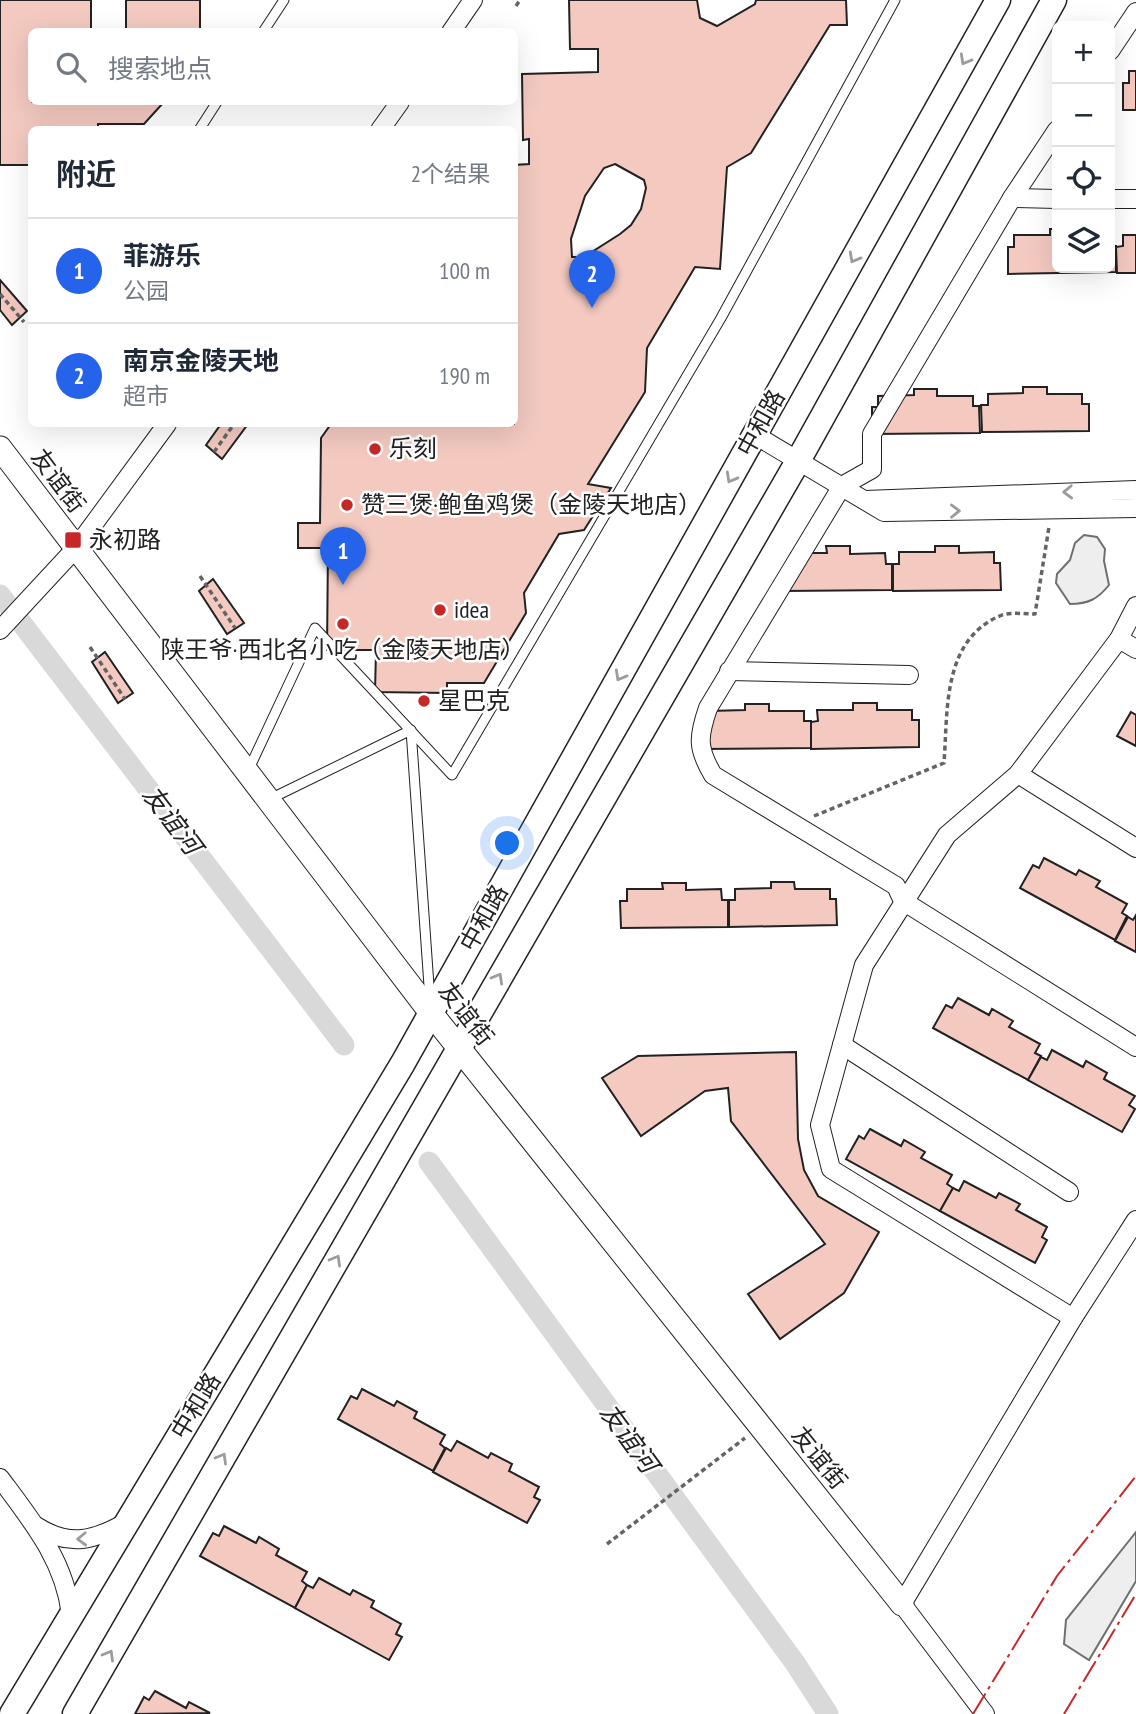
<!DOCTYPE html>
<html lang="zh">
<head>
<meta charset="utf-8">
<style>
  :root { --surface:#fff; --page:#f6f6f7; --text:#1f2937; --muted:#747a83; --line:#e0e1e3; --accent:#2563eb }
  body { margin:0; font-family:"PT Sans Narrow","Noto Sans SC",sans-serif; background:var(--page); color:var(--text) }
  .controls { position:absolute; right:21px; top:21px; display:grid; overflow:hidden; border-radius:10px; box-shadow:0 7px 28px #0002 }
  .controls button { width:63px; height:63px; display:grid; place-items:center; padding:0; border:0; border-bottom:2px solid var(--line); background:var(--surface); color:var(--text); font:35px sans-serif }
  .you { position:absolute; left:508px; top:844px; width:24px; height:24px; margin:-18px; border:5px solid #fff; border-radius:50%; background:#1a73e8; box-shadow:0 0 0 10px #1a73e833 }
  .badge { display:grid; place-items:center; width:46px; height:46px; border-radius:50%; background:var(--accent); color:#fff; font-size:23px; font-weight:700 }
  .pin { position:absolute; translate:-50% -58px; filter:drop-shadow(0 2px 4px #0008) }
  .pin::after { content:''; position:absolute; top:37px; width:24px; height:21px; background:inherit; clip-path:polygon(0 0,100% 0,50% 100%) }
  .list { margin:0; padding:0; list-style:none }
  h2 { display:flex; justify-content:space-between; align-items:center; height:91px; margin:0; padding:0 28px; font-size:30px }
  h2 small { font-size:23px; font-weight:400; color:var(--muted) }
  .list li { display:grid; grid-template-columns:46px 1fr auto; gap:21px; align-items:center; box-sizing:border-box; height:105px; padding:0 28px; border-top:2px solid var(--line) }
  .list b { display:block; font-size:26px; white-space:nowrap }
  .list p { margin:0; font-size:23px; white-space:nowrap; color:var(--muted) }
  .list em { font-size:23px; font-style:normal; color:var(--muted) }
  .icon { flex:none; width:38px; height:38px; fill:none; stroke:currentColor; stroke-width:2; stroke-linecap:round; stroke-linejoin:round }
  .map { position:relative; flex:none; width:1136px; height:1714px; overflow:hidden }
  .search { position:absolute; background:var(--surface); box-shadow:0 7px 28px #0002; left:28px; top:28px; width:490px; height:77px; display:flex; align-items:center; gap:18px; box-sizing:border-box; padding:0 24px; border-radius:10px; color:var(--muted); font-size:26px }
  .panel { position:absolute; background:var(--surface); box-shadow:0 7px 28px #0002; left:28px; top:126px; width:490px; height:301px; border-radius:10px }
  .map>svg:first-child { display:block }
  .green { fill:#eee; stroke:#6f6f6f; stroke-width:2 }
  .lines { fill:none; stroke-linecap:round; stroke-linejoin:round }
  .canal { stroke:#d9d9d9; stroke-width:21 }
  .building { fill:#f3c9c0; stroke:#222; stroke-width:2; fill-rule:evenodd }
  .service-casing { stroke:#222; stroke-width:11 }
  .minor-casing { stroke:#222; stroke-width:20 }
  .tertiary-casing { stroke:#222; stroke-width:25 }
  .secondary-casing { stroke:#222; stroke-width:27 }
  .path { stroke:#646464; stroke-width:3.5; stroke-dasharray:5 3.5; stroke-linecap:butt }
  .service { stroke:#fff; stroke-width:9 }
  .minor { stroke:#fff; stroke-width:18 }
  .tertiary { stroke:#fff; stroke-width:23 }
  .secondary { stroke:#fff; stroke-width:24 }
  .power { stroke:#c62828; stroke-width:2; stroke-dasharray:24 5 3.5 5; stroke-linecap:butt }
  .oneway { stroke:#9c9c9c }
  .poi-dot { fill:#c62828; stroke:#fff; stroke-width:2.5 }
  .labels { text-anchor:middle; stroke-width:5; stroke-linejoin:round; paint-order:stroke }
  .street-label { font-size:24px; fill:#222; stroke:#fff }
  .poi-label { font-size:24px; fill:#222; stroke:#fff; text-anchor:start }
  .water-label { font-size:26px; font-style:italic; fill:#222; stroke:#fff }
</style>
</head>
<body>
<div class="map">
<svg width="1136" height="1714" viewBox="0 0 1136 1714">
  <rect width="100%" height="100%" fill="#fff"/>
  <g class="green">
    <path d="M 1084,535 L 1097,537 L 1105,549 L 1104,561 L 1109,585 C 1098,599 1088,604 1070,604 L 1056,583 L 1057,574 L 1070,560 L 1075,543 Z"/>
    <path d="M 1136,1532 L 1136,1581 L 1089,1660 L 1064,1644 L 1066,1620 Z"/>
  </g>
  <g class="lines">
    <g class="canal">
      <path d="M 0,595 L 344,1045"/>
      <path d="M 429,1162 L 795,1663 L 828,1714"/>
    </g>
  </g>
  <g class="building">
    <path d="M 0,0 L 91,0 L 91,32 L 32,32 L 32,102 L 164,102 L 144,124 L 98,124 L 98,130 L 32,130 L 32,165 L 0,165 Z"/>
    <rect x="126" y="0" width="74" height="32"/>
    <path d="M 569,0 L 697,0 L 700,18 L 717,26 L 755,4 L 756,0 L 846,0 L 847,25 L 830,25 L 751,153 L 727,167 L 720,269 L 695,267 L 647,348 L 645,392 L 588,484 L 611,488 L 584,530 L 559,534 L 524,593 L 526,613 L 484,683 L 447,683 L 447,693 L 375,692 L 376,650 L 327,650 L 328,548 L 298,548 L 298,523 L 320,523 L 321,438 L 331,424 L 514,424 L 514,165 L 529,164 L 529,139 L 523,140 L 522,74 L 598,72 L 598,49 L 570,49 ZM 615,164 L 644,180 L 646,188 L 641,209 L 631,225 L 620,234 L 584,257 L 572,257 L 571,239 L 585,196 L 604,168 Z"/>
    <path d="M 1129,71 L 1136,71 L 1136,110 L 1123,110 L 1123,83 L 1129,83 Z"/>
    <path d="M 1050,229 L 1057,229 L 1057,268 L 1110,268 L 1110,246 L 1116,246 L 1116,272 L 1008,274 L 1008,247 L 1014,247 L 1014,235 L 1050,235 Z"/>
    <path d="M 1123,235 L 1136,235 L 1136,273 L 1117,273 L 1116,247 L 1123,246 Z"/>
    <path d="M 0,280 L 27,311 L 12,325 L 0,310 Z"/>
    <path d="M 1023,387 L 1047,387 L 1047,394 L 1082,394 L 1082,404 L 1089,404 L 1089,431 L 982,432 L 981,405 L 988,405 L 988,394 L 1023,393 Z"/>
    <path d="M 914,389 L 937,389 L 937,396 L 973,396 L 973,406 L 979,406 L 980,433 L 872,434 L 872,407 L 878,407 L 878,396 L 914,395 Z"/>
    <path d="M 221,424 L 248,424 L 222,459 L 206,445 Z"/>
    <path d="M 826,546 L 850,546 L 850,554 L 885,553 L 886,564 L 892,564 L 892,590 L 785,591 L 791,553 L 827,553 Z"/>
    <path d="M 935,546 L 959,546 L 959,553 L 994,552 L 994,563 L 1000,563 L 1001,590 L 893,591 L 893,564 L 899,564 L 899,552 L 935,552 Z"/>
    <path d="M 213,579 L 244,623 L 227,634 L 199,591 Z"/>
    <path d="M 105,652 L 133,693 L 118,703 L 92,662 Z"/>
    <path d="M 853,703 L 877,703 L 877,710 L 912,710 L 912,720 L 919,720 L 919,747 L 811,749 L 811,722 L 818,721 L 817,710 L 853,710 Z"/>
    <path d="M 745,704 L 769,704 L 769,711 L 804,711 L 804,721 L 811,721 L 811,748 L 703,749 L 709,711 L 745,710 Z"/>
    <path d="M 1131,712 L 1136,715 L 1136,746 L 1117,736 Z"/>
    <path d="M 1044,858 L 1076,875 L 1079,870 L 1100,881 L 1096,887 L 1127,904 L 1122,913 L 1127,916 L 1115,940 L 1020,888 L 1033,865 L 1039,868 Z"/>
    <path d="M 771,882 L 794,882 L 795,889 L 830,889 L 830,899 L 836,899 L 837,925 L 729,927 L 729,900 L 735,900 L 735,889 L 771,888 Z"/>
    <path d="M 662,883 L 686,883 L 686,890 L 721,889 L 722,900 L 728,900 L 728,927 L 621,928 L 620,901 L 627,901 L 627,889 L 663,889 Z"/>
    <path d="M 1136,915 L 1136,952 L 1115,941 L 1128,917 L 1133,920 Z"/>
    <path d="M 958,998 L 989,1015 L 992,1009 L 1013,1021 L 1009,1027 L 1040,1044 L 1035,1053 L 1041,1056 L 1028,1080 L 933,1028 L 946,1005 L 952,1008 Z"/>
    <path d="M 1052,1050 L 1083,1067 L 1086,1061 L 1107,1073 L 1104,1079 L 1135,1096 L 1129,1105 L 1135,1109 L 1122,1132 L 1028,1080 L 1041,1057 L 1047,1060 Z"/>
    <path d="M 796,1052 L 798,1139 L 804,1170 L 818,1196 L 879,1232 L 844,1293 L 780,1339 L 748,1294 L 825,1244 L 731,1121 L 728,1088 L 705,1091 L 641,1136 L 602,1078 L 638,1056 Z"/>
    <path d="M 870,1129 L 901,1146 L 904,1140 L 925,1152 L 921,1158 L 952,1175 L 947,1184 L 953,1188 L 940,1211 L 846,1159 L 859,1136 L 864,1139 Z"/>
    <path d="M 964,1181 L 996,1198 L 999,1193 L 1020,1204 L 1016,1210 L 1047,1227 L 1042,1237 L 1047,1240 L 1035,1263 L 940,1211 L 953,1188 L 959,1191 Z"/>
    <path d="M 362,1389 L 394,1406 L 397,1401 L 417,1412 L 414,1418 L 445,1435 L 440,1444 L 445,1448 L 433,1471 L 338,1419 L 351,1396 L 357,1399 Z"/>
    <path d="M 457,1441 L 488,1458 L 491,1453 L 512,1464 L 509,1471 L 539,1487 L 534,1497 L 540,1500 L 527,1523 L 433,1472 L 446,1448 L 451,1451 Z"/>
    <path d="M 224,1526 L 256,1543 L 259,1537 L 279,1549 L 276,1555 L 307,1572 L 302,1581 L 307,1585 L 295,1608 L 200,1556 L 213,1533 L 219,1536 Z"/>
    <path d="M 319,1578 L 350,1595 L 353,1590 L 374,1601 L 371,1607 L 401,1624 L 396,1634 L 402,1637 L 389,1660 L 295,1608 L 307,1585 L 313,1588 Z"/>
    <path d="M 155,1691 L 186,1708 L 189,1702 L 210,1713 L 135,1714 L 144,1697 L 149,1700 Z"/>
  </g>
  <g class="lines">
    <g class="service-casing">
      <g id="service">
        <path d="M 263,32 L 284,0"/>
        <path d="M 199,130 L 217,102"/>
        <path d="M 248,771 L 315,628 L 452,775 L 721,318 L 895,0"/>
        <path d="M 270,799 L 411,730 L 430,1000"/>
      </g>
    </g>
    <g class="minor-casing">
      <g id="minor">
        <path d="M 451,32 L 473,0"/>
        <path d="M 1110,51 L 1136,12"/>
        <path d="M 380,130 L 400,102"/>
        <path d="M 1057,130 L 1012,198 L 872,434 L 872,469 L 842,486 L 708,708 C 698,737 697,748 713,775 L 896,886 L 903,901 L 1136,1047"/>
        <path d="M 1012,198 L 1057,199"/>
        <path d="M 1110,199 L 1136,199"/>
        <path d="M 755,435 L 884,512 L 1136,508"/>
        <path d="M 865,500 L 1136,490"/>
        <path d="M 0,630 L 76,548 L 167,424"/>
        <path d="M 1119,639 L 1136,649"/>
        <path d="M 729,671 L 909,675"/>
        <path d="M 1018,774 L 1136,848"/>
        <path d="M 842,1045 L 1069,1192"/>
        <path d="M 1073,1318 L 831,1169 L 820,1125 L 864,965 L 947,835 L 1018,774 L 1119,639 L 1136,606"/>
        <path d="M 0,1478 C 32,1521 65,1561 71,1615"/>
        <path d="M 36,1526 C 70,1548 95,1540 127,1522"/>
        <path d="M 985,1714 L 902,1604 L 1073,1318 L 1136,1220"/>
      </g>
    </g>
    <g class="tertiary-casing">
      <path id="tertiary" d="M 0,448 L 431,1013 L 902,1604"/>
    </g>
    <g class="secondary-casing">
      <g id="secondary">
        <path d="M 12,1714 L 403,1063 L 998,0"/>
        <path d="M 75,1714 L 798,461 L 1054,0"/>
      </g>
    </g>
    <g class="path">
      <path d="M 516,6 L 520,0"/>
      <path d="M 0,294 L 24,322"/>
      <path d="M 214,452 L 234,424"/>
      <path d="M 200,576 L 235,628"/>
      <path d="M 90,647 L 125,699"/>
      <path d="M 814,816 L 944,763 C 948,709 942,639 1002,615 C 1011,612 1025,614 1035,614 L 1049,527"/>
      <path d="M 607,1544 L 745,1438"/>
    </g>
    <use href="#service" class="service"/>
    <use href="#minor" class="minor"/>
    <use href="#tertiary" class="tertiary"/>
    <use href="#secondary" class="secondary"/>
    <g class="power">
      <path d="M 973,1714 L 1057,1576 L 1136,1476"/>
      <path d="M 1064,1714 L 1136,1594"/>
    </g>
  </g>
  <defs><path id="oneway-chevron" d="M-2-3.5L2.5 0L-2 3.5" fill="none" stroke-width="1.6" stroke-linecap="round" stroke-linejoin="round" transform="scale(1.75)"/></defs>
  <g class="oneway">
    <use href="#oneway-chevron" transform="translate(965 60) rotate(119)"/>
    <use href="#oneway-chevron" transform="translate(854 258) rotate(119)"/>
    <use href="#oneway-chevron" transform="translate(731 478) rotate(119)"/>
    <use href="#oneway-chevron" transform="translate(1068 492) rotate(178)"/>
    <use href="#oneway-chevron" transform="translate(955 511) rotate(-1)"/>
    <use href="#oneway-chevron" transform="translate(620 676) rotate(119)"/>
    <use href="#oneway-chevron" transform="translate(498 978) rotate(-60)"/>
    <use href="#oneway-chevron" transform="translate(336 1260) rotate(-60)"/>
    <use href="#oneway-chevron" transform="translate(222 1458) rotate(-60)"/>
    <use href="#oneway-chevron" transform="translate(82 1539) rotate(178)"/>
    <use href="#oneway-chevron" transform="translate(109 1655) rotate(-60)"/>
  </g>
  <g class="poi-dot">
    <circle cx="375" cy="449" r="7"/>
    <circle cx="347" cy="505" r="7"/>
    <rect x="64" y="531" width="18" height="18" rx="3.5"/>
    <circle cx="440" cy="610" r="7"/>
    <circle cx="343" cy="624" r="7"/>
    <circle cx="424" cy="701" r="7"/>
  </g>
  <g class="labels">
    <g class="street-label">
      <text transform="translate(761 423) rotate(-61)" y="8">中和路</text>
      <text transform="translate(58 481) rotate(53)" y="8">友谊街</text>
      <text transform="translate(484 918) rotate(-61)" y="8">中和路</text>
      <text transform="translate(466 1014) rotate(52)" y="8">友谊街</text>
      <text transform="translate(196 1406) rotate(-59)" y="8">中和路</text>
      <text transform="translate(819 1458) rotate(51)" y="8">友谊街</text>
    </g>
    <g class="poi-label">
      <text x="389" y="457">乐刻</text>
      <text x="361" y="513">赞三煲·鲍鱼鸡煲（金陵天地店）</text>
      <text x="89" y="548">永初路</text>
      <text x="454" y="618">idea</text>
      <text x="343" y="658" text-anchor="middle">陕王爷·西北名小吃（金陵天地店）</text>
      <text x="438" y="709">星巴克</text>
    </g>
    <g class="water-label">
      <text transform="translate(172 820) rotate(53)" y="9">友谊河</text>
      <text transform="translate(629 1438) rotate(54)" y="9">友谊河</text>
    </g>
  </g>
</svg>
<div class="controls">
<button>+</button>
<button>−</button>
<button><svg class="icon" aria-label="locate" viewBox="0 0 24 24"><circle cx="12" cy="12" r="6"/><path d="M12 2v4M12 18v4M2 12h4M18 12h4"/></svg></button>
<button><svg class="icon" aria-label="layers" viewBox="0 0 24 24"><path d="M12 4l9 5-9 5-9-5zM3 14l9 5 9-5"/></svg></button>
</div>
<div class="you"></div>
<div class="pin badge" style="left:343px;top:585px">1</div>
<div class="pin badge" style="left:592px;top:308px">2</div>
<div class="search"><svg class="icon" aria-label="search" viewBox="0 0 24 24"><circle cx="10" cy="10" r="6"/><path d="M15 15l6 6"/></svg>搜索地点</div>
<section class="panel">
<h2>附近<small>2个结果</small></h2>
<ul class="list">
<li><span class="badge">1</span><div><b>菲游乐</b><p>公园</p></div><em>100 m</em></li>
<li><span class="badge">2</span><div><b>南京金陵天地</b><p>超市</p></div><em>190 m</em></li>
</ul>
</section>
</div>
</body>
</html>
